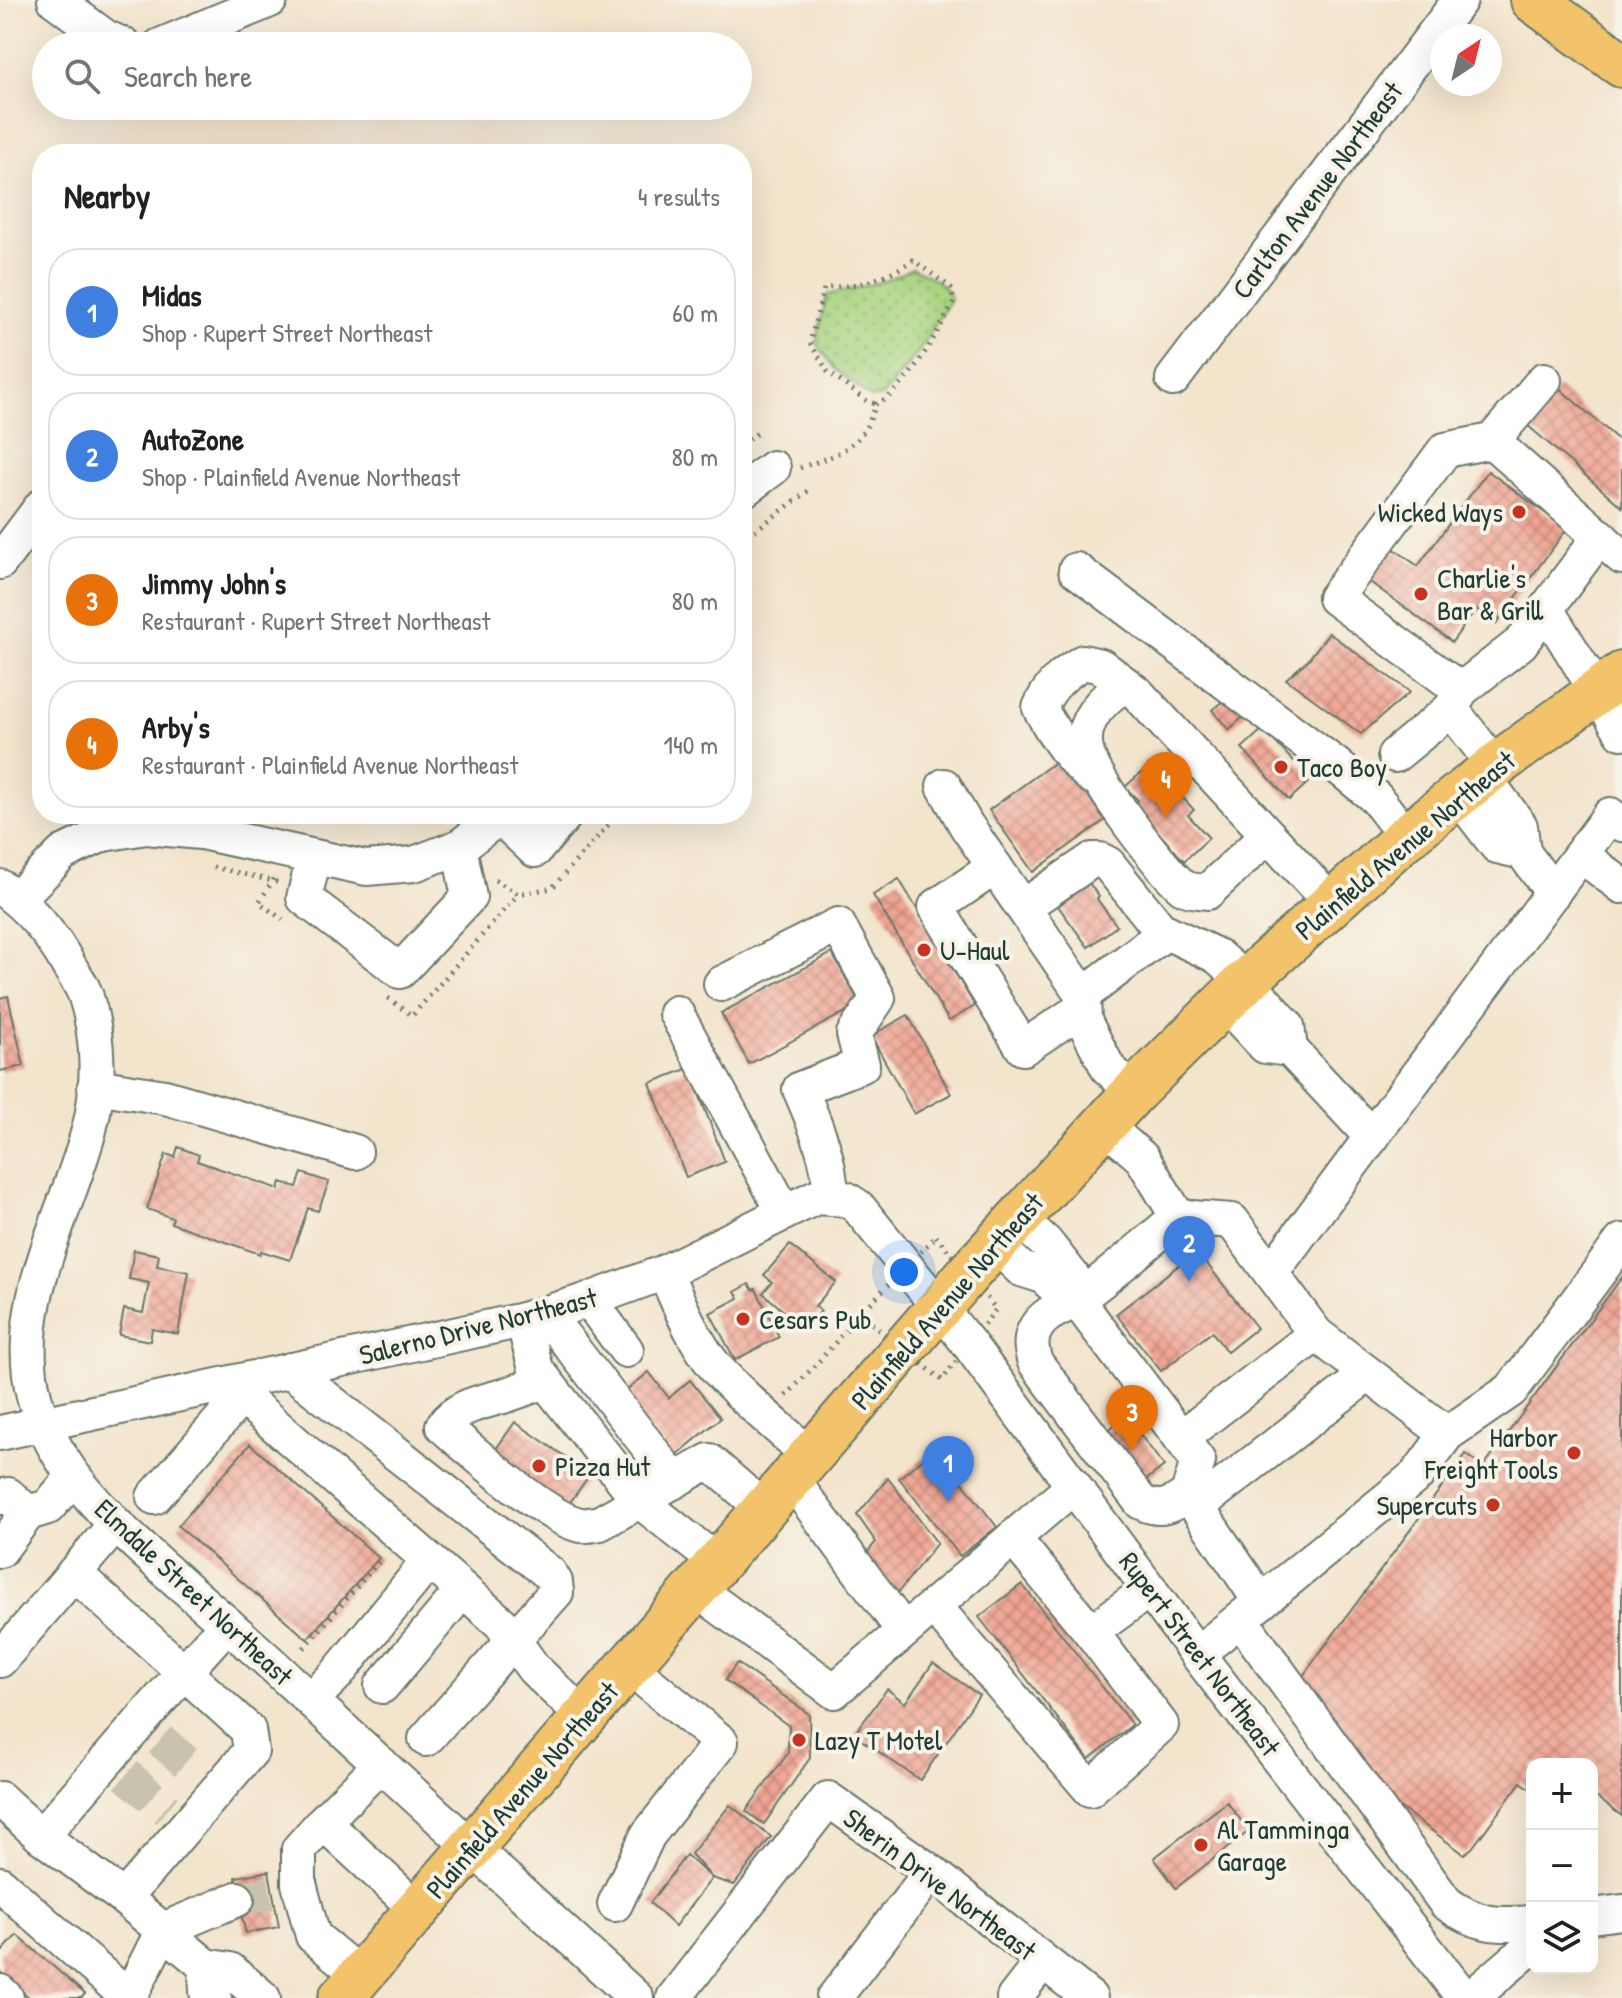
<!DOCTYPE html>
<html lang="en">
<head>
<meta charset="utf-8">
<style>
  :root { --surface:#fff; --page:#f6f6f6; --text:#202124; --muted:#757577; --line:#e0e0e0; --accent:#c8321e }
  body { margin:0; font-family:"Patrick Hand",sans-serif; background:var(--page); color:var(--text) }
  .controls { position:absolute; right:24px; bottom:24px; display:grid; overflow:hidden; border-radius:16px; box-shadow:0 8px 32px #0002 }
  .controls button { width:72px; height:72px; display:grid; place-items:center; padding:0; border:0; border-bottom:2px solid var(--line); background:var(--surface); color:var(--text); font:40px sans-serif }
  .compass { position:absolute; left:1430px; top:24px; width:72px; height:72px; border-radius:50%; background:var(--surface); box-shadow:0 8px 32px #0002; rotate:35deg }
  .you { position:absolute; left:904px; top:1272px; width:28px; height:28px; margin:-20px; border:6px solid #fff; border-radius:50%; background:#1a73e8; box-shadow:0 0 0 12px #1a73e833 }
  .badge { display:grid; place-items:center; width:52px; height:52px; border-radius:50%; background:var(--accent); color:#fff; font-size:26px; font-weight:700 }
  .pin { position:absolute; translate:-50% -66px; filter:drop-shadow(0 2px 4px #0008) }
  .pin::after { content:''; position:absolute; top:42px; width:28px; height:24px; background:inherit; clip-path:polygon(0 0,100% 0,50% 100%) }
  .list { margin:0; padding:0; list-style:none }
  h2 { display:flex; justify-content:space-between; align-items:center; height:104px; margin:0; padding:0 32px; font-size:34px }
  h2 small { font-size:26px; font-weight:400; color:var(--muted) }
  .list li { display:grid; grid-template-columns:52px 1fr auto; gap:24px; align-items:center; box-sizing:border-box; height:128px; margin:0 16px 16px; padding:0 16px; border:2px solid var(--line); border-radius:32px }
  .list b { display:block; font-size:30px; white-space:nowrap }
  .list p { margin:0; font-size:26px; white-space:nowrap; color:var(--muted) }
  .list em { font-size:26px; font-style:normal; color:var(--muted) }
  .icon { flex:none; width:44px; height:44px; fill:none; stroke:currentColor; stroke-width:2; stroke-linecap:round; stroke-linejoin:round }
  .map { position:relative; flex:none; width:1622px; height:1998px; overflow:hidden }
  .search { position:absolute; background:var(--surface); box-shadow:0 8px 32px #0002; left:32px; top:32px; width:720px; height:88px; display:flex; align-items:center; gap:20px; box-sizing:border-box; padding:0 28px; border-radius:44px; color:var(--muted); font-size:30px }
  .panel { position:absolute; background:var(--surface); box-shadow:0 8px 32px #0002; left:32px; top:144px; width:720px; height:680px; border-radius:32px }
  .map>svg:first-child { display:block }
  .park { fill:url(#park-dots); stroke:#64885a; stroke-width:2 }
  .building { fill:url(#building-cross-hatch) }
  .lines { fill:none; stroke-linecap:round; stroke-linejoin:round }
  .minor-tunnel { stroke:#c9c3ae; stroke-width:34; stroke-dasharray:34 17; stroke-linecap:butt }
  .minor-casing { stroke:#697769; stroke-width:38 }
  .major-casing { stroke:#697769; stroke-width:48 }
  .path { stroke:#697769; stroke-width:5; stroke-dasharray:2 6; stroke-linecap:butt }
  .minor { stroke:#fff; stroke-width:34 }
  .major { stroke:#f2c36a; stroke-width:44 }
  .poi-dot { fill:#c8321e; stroke:#f7f3e8; stroke-width:3 }
  .labels { text-anchor:middle; stroke-width:8; stroke-linejoin:round; paint-order:stroke }
  .street-label { font-size:28px; fill:#1f3d34; stroke:#f7f3e8 }
  .poi-label { font-size:28px; fill:#1f3d34; stroke:#f7f3e8; text-anchor:start }
</style>
</head>
<body>
<div class="map">
<svg width="1622" height="1998" viewBox="0 0 1622 1998">
  <defs>
    <pattern id="park-dots" width="8" height="8" patternUnits="userSpaceOnUse" patternTransform="scale(2)"><rect width="8" height="8" fill="#a9d480"/><path d="M2 2h.1M6 6h.1" fill="none" stroke="#89ad6a" stroke-width="1.8" stroke-linecap="round"/></pattern>
    <pattern id="building-cross-hatch" width="8" height="8" patternUnits="userSpaceOnUse" patternTransform="scale(2)"><rect width="8" height="8" fill="#f1a493"/><path d="M0 0l8 8M0 8l8-8" fill="none" stroke="#c38779"/></pattern>
  </defs>
  <rect width="100%" height="100%" fill="#f7f3e8"/>
  <filter id="ink" filterUnits="userSpaceOnUse"><feTurbulence type="fractalNoise" baseFrequency=".0125" numOctaves="2"/><feDisplacementMap in="SourceGraphic" scale="16" xChannelSelector="R" yChannelSelector="G"/><feConvolveMatrix kernelMatrix="1 2 1 2 8 2 1 2 1" color-interpolation-filters="sRGB"/></filter>
  <filter id="wash" filterUnits="userSpaceOnUse"><feTurbulence type="fractalNoise" baseFrequency=".006" numOctaves="4" result="noise"/><feDisplacementMap in="SourceGraphic" scale="32" xChannelSelector="R" yChannelSelector="G"/><feGaussianBlur stdDeviation="1.8" result="paint"/><feColorMatrix in="noise" values="0 0 0 0 0 0 0 0 0 0 0 0 0 0 0 0 0 1.4 0 .05"/><feComposite in="paint" operator="in"/></filter>
  <g filter="url(#wash)">
    <rect width="100%" height="100%" fill="#f3e4cc"/>
    <path class="park" d="M 912,268 C 928,275 945,282 951,299 L 919,351 L 882,397 L 871,398 L 835,369 L 816,342 L 827,295 L 884,281 Z"/>
    <g id="blocks">
      <g class="building">
        <path d="M 1558,387 L 1622,443 L 1622,507 L 1526,424 Z"/>
        <path d="M 1488,471 L 1567,529 L 1496,624 L 1476,609 L 1452,642 L 1366,579 L 1390,546 L 1418,566 Z"/>
        <path d="M 1329,633 L 1410,692 L 1361,734 L 1286,679 L 1308,660 Z"/>
        <path d="M 1229,696 L 1246,714 L 1229,730 L 1212,710 Z"/>
        <path d="M 1263,729 L 1291,759 L 1315,776 L 1289,800 L 1242,748 Z"/>
        <path d="M 1062,757 L 1105,820 L 1033,872 L 989,810 Z"/>
        <path d="M 1144,770 L 1157,783 L 1164,777 L 1194,810 L 1188,815 L 1209,838 L 1184,861 L 1157,831 L 1153,834 L 1132,807 L 1138,800 L 1125,787 Z"/>
        <path d="M 899,879 L 975,1006 L 949,1021 L 873,895 Z"/>
        <path d="M 1089,883 L 1099,897 L 1097,899 L 1117,926 L 1088,947 L 1058,906 Z"/>
        <path d="M 832,953 L 860,1004 L 749,1064 L 721,1013 Z"/>
        <path d="M 8,996 L 24,1066 L 0,1071 L 0,998 Z"/>
        <path d="M 908,1015 L 951,1094 L 914,1114 L 871,1036 Z"/>
        <path d="M 689,1068 L 725,1162 L 686,1177 L 650,1083 Z"/>
        <path d="M 178,1147 L 199,1155 L 197,1161 L 279,1189 L 281,1182 L 297,1187 L 302,1173 L 329,1182 L 318,1211 L 308,1208 L 290,1260 L 261,1251 L 260,1254 L 171,1223 L 173,1218 L 147,1209 L 166,1154 L 175,1157 Z"/>
        <path d="M 790,1245 L 836,1282 L 815,1306 L 821,1311 L 804,1329 L 763,1293 L 772,1282 L 764,1275 Z"/>
        <path d="M 134,1250 L 159,1255 L 157,1266 L 189,1272 L 178,1334 L 152,1329 L 150,1341 L 119,1335 L 124,1309 L 143,1313 L 149,1283 L 129,1279 Z"/>
        <path d="M 1197,1251 L 1257,1328 L 1227,1352 L 1212,1332 L 1161,1371 L 1116,1314 Z"/>
        <path d="M 1622,1277 L 1622,1816 L 1592,1794 L 1592,1764 L 1532,1764 L 1532,1790 L 1521,1782 L 1472,1848 L 1464,1854 L 1398,1806 L 1300,1680 L 1466,1454 L 1483,1467 Z"/>
        <path d="M 749,1284 L 753,1290 L 756,1289 L 779,1337 L 735,1360 L 710,1313 L 739,1298 L 735,1292 Z"/>
        <path d="M 649,1372 L 669,1398 L 690,1380 L 721,1418 L 673,1458 L 621,1395 Z"/>
        <path d="M 1126,1416 L 1164,1466 L 1138,1486 L 1101,1436 Z"/>
        <path d="M 515,1422 L 590,1474 L 564,1511 L 489,1459 Z"/>
        <path d="M 250,1444 L 379,1558 L 307,1639 L 178,1526 Z"/>
        <path d="M 936,1448 L 997,1527 L 960,1556 L 899,1478 Z"/>
        <path d="M 888,1478 L 937,1543 L 896,1595 L 865,1555 L 876,1542 L 857,1515 Z"/>
        <path d="M 1022,1584 L 1132,1725 L 1089,1759 L 979,1617 Z"/>
        <path d="M 737,1663 L 809,1714 L 810,1758 L 764,1824 L 746,1811 L 788,1753 L 789,1726 L 725,1680 Z"/>
        <path d="M 933,1663 L 979,1695 L 920,1780 L 854,1735 L 887,1689 L 905,1703 Z"/>
        <path d="M 1227,1802 L 1249,1831 L 1176,1888 L 1154,1858 Z"/>
        <path d="M 730,1805 L 771,1837 L 734,1885 L 712,1878 L 675,1926 L 650,1903 L 686,1855 L 712,1878 L 691,1854 Z"/>
        <path d="M 269,1871 L 279,1927 L 246,1933 L 237,1899 L 236,1877 Z"/>
        <path d="M 17,1935 L 85,1994 L 81,1998 L 30,1998 L 0,1972 L 0,1954 Z"/>
      </g>
    </g>
  </g>
  <g filter="url(#ink)">
    <use href="#blocks" fill-opacity="0" stroke="#697769" stroke-width="2"/>
    <g class="lines">
      <g class="minor-tunnel">
        <path d="M 160,1740 L 199,1773"/>
        <path d="M 126,1775 L 167,1810"/>
        <path d="M 237,1899 L 273,1892"/>
      </g>
      <g class="minor-casing">
        <g id="minor">
          <path d="M 55,0 L 105,37 L 125,46"/>
          <path d="M 160,46 L 270,0"/>
          <path d="M 1173,379 L 1460,0"/>
          <path d="M 1492,441 L 1544,380"/>
          <path d="M 742,491 L 773,468"/>
          <path d="M 0,562 L 42,506"/>
          <path d="M 1076,570 L 1336,765 L 1376,798 L 1406,837"/>
          <path d="M 1546,609 L 1622,732"/>
          <path d="M 1461,690 L 1335,598 L 1445,450 L 1492,441 L 1622,557"/>
          <path d="M 1451,709 L 1495,766"/>
          <path d="M 1395,755 L 1451,709 L 1461,690 L 1521,643 L 1600,536"/>
          <path d="M 1091,776 C 1069,758 1053,733 1040,708 C 1049,686 1063,674 1083,662 L 1101,666 L 1125,684"/>
          <path d="M 1483,776 L 1520,826 L 1523,852 L 1553,893"/>
          <path d="M 944,786 L 966,825 L 1083,995 L 1084,1021 L 1108,1068 L 1134,1092"/>
          <path d="M 1459,796 L 1497,846 L 1523,852"/>
          <path d="M 501,818 L 535,850 L 566,814"/>
          <path d="M 1268,835 L 1207,892 C 1200,891 1189,891 1183,887 C 1161,869 1091,777 1086,750 C 1079,721 1104,698 1125,684 L 1137,693 L 1332,904"/>
          <path d="M 1581,855 L 1622,886"/>
          <path d="M 314,858 L 304,898 L 400,971 L 469,897 L 459,847"/>
          <path d="M 995,867 L 936,907 L 1023,1048 L 1083,1008"/>
          <path d="M 0,887 C 28,906 53,936 69,966 C 75,976 83,986 86,997 C 99,1037 100,1090 89,1130 C 66,1217 11,1304 34,1396 C 55,1476 121,1530 180,1583 C 218,1616 255,1648 291,1682 C 406,1788 521,1893 636,1998"/>
          <path d="M 17,899 L 63,853 L 103,834 L 146,827 L 201,832 L 366,868 L 414,864 L 459,847 L 504,814"/>
          <path d="M 1023,907 L 1092,860 L 1100,860 L 1108,864 L 1160,929 L 1217,956 L 1246,981 L 1287,1026 L 1290,1049 L 1372,1137"/>
          <path d="M 721,984 L 838,925 L 878,998 L 854,1034 L 862,1065 L 800,1089 C 815,1124 830,1158 831,1196"/>
          <path d="M 1083,995 L 1166,932"/>
          <path d="M 1224,1002 L 1265,1046 L 1290,1049"/>
          <path d="M 676,1013 L 784,1212"/>
          <path d="M 95,1086 L 165,1097 L 355,1152"/>
          <path d="M 1103,1124 L 1142,1158 L 1178,1217"/>
          <path d="M 1018,1218 L 1046,1243 L 1072,1276 L 1076,1295"/>
          <path d="M 995,1244 L 1021,1269 L 1043,1276 L 1056,1288 L 1076,1299 L 1181,1438 L 1316,1334 L 1232,1221 L 1178,1217 C 1145,1244 1112,1275 1077,1299 C 1063,1308 1047,1311 1037,1326 C 1029,1338 1031,1349 1035,1362 L 1141,1502 C 1160,1512 1171,1506 1188,1494"/>
          <path d="M 665,1272 C 679,1304 694,1342 717,1369 C 746,1401 780,1429 812,1457"/>
          <path d="M 1271,1273 L 1610,815 L 1622,824"/>
          <path d="M 589,1300 L 626,1350"/>
          <path d="M 546,1314 L 675,1481"/>
          <path d="M 523,1320 L 536,1369 L 640,1501 L 718,1563"/>
          <path d="M 1316,1334 L 1447,1434"/>
          <path d="M 290,1370 L 549,1573 L 555,1582 L 556,1592 L 426,1739"/>
          <path d="M 545,1381 C 531,1386 517,1392 503,1396 C 480,1403 459,1405 443,1426 C 469,1449 549,1520 581,1525 C 587,1526 595,1524 600,1523 L 709,1461 L 765,1510"/>
          <path d="M 228,1384 L 501,1623 L 534,1669 L 584,1717"/>
          <path d="M 0,1433 L 523,1320 L 589,1300 L 665,1272 L 816,1197 L 846,1199 L 858,1207 L 969,1344 L 1197,1654 L 1464,1998"/>
          <path d="M 1181,1438 L 1198,1461 L 1188,1494 L 1261,1602"/>
          <path d="M 792,1480 L 904,1631"/>
          <path d="M 0,1497 L 8,1495 L 28,1513"/>
          <path d="M 154,1497 L 242,1396"/>
          <path d="M 1196,1507 L 1368,1374"/>
          <path d="M 1013,1538 L 1074,1486"/>
          <path d="M 0,1550 L 28,1513 L 48,1507 L 73,1477"/>
          <path d="M 696,1589 L 834,1691 L 1013,1538 L 1091,1632 L 1150,1589"/>
          <path d="M 935,1607 L 1090,1789 L 1161,1725 L 1091,1632"/>
          <path d="M 1240,1619 L 1446,1903 C 1477,1925 1496,1926 1532,1923"/>
          <path d="M 1197,1654 L 1417,1475 L 1447,1434 L 1511,1390 L 1622,1241"/>
          <path d="M 0,1660 L 115,1525"/>
          <path d="M 382,1686 L 463,1590"/>
          <path d="M 311,1700 L 336,1675 L 429,1561"/>
          <path d="M 381,1764 L 323,1822 L 418,1910"/>
          <path d="M 0,1799 L 41,1836 L 124,1898 L 206,1966 L 230,1970 L 263,1998"/>
          <path d="M 323,1822 L 299,1849 L 299,1884 L 313,1936 L 361,1976"/>
          <path d="M 41,1836 L 184,1672 L 74,1573"/>
          <path d="M 0,1884 L 129,1998"/>
          <path d="M 124,1898 L 251,1751 L 248,1730 L 184,1672 L 227,1624"/>
          <path d="M 615,1904 L 648,1835 L 721,1742 L 628,1666"/>
          <path d="M 1592,1916 L 1622,1912"/>
          <path d="M 206,1966 L 207,1992 L 214,1998"/>
          <path d="M 0,1992 L 6,1998"/>
          <path d="M 129,1998 L 163,1930 L 237,1899"/>
          <path d="M 674,1998 L 828,1799 L 931,1872 L 1090,1998"/>
          <path d="M 834,1998 L 931,1872"/>
          <path d="M 1014,1998 L 1042,1962"/>
          <path d="M 1471,1998 L 1532,1946"/>
        </g>
      </g>
      <g class="major-casing">
        <g id="major">
          <path d="M 1533,0 L 1622,65"/>
          <path d="M 341,1998 L 968,1274 L 1134,1092 L 1246,981 L 1406,837 L 1495,766 L 1622,674"/>
        </g>
      </g>
      <g class="path">
        <path d="M 742,444 L 759,432"/>
        <path d="M 800,468 C 841,453 862,448 876,404 C 905,394 939,329 954,302 L 951,288 L 913,260 C 886,279 857,286 824,288 L 810,342 L 828,372 L 868,402 L 876,404"/>
        <path d="M 742,540 L 811,489"/>
        <path d="M 213,867 L 281,883"/>
        <path d="M 274,879 L 259,902 L 283,920"/>
        <path d="M 495,880 L 518,894 L 552,888 L 618,814"/>
        <path d="M 388,998 L 412,1016 L 518,894"/>
        <path d="M 936,1236 L 996,1309 L 942,1380 L 860,1314 Z"/>
        <path d="M 786,1396 L 821,1359 L 860,1314"/>
        <path d="M 304,1648 L 382,1558"/>
      </g>
      <use href="#minor" class="minor"/>
      <use href="#major" class="major"/>
    </g>
  </g>
  <g class="poi-dot">
    <circle cx="1519" cy="512" r="8"/>
    <circle cx="1421" cy="594" r="8"/>
    <circle cx="1281" cy="767" r="8"/>
    <circle cx="924" cy="950" r="8"/>
    <circle cx="743" cy="1319" r="8"/>
    <circle cx="1574" cy="1453" r="8"/>
    <circle cx="539" cy="1466" r="8"/>
    <circle cx="1493" cy="1505" r="8"/>
    <circle cx="799" cy="1740" r="8"/>
    <circle cx="1201" cy="1845" r="8"/>
  </g>
  <g class="labels">
    <g class="street-label">
      <text transform="translate(1317 190) rotate(-53)" y="10">Carlton Avenue Northeast</text>
      <text transform="translate(1405 845) rotate(-40)" y="10">Plainfield Avenue Northeast</text>
      <text transform="translate(947 1301) rotate(-49)" y="10">Plainfield Avenue Northeast</text>
      <text transform="translate(478 1326) rotate(-14)" y="10">Salerno Drive Northeast</text>
      <text transform="translate(194 1592) rotate(43)" y="10">Elmdale Street Northeast</text>
      <text transform="translate(1200 1654) rotate(53)" y="10">Rupert Street Northeast</text>
      <text transform="translate(522 1790) rotate(-49)" y="10">Plainfield Avenue Northeast</text>
      <text transform="translate(940 1884) rotate(37)" y="10">Sherin Drive Northeast</text>
    </g>
    <g class="poi-label">
      <text x="1503" y="522" text-anchor="end">Wicked Ways</text>
      <text x="1437" y="588">Charlie's<tspan x="1437" dy="32">Bar &amp; Grill</tspan></text>
      <text x="1297" y="777">Taco Boy</text>
      <text x="940" y="960">U-Haul</text>
      <text x="759" y="1329">Cesars Pub</text>
      <text x="1558" y="1447" text-anchor="end">Harbor<tspan x="1558" dy="32">Freight Tools</tspan></text>
      <text x="555" y="1476">Pizza Hut</text>
      <text x="1477" y="1515" text-anchor="end">Supercuts</text>
      <text x="815" y="1750">Lazy T Motel</text>
      <text x="1217" y="1839">Al Tamminga<tspan x="1217" dy="32">Garage</tspan></text>
    </g>
  </g>
</svg>
<div class="controls">
<button>+</button>
<button>−</button>
<button><svg class="icon" aria-label="layers" viewBox="0 0 24 24"><path d="M12 4l9 5-9 5-9-5zM3 14l9 5 9-5"/></svg></button>
</div>
<svg class="compass" viewBox="-18 -18 36 36"><path d="M0-13l5 13h-10z" fill="#e53935"/><path d="M0 13l5-13h-10z" fill="#757577"/></svg>
<div class="you"></div>
<div class="pin badge" style="left:948px;top:1502px;background:#3f7fe0">1</div>
<div class="pin badge" style="left:1189px;top:1282px;background:#3f7fe0">2</div>
<div class="pin badge" style="left:1132px;top:1451px;background:#e8710a">3</div>
<div class="pin badge" style="left:1166px;top:818px;background:#e8710a">4</div>
<div class="search"><svg class="icon" aria-label="search" viewBox="0 0 24 24"><circle cx="10" cy="10" r="6"/><path d="M15 15l6 6"/></svg>Search here</div>
<section class="panel">
<h2>Nearby<small>4 results</small></h2>
<ul class="list">
<li><span class="badge" style="background:#3f7fe0">1</span><div><b>Midas</b><p>Shop · Rupert Street Northeast</p></div><em>60 m</em></li>
<li><span class="badge" style="background:#3f7fe0">2</span><div><b>AutoZone</b><p>Shop · Plainfield Avenue Northeast</p></div><em>80 m</em></li>
<li><span class="badge" style="background:#e8710a">3</span><div><b>Jimmy John's</b><p>Restaurant · Rupert Street Northeast</p></div><em>80 m</em></li>
<li><span class="badge" style="background:#e8710a">4</span><div><b>Arby's</b><p>Restaurant · Plainfield Avenue Northeast</p></div><em>140 m</em></li>
</ul>
</section>
</div>
</body>
</html>
